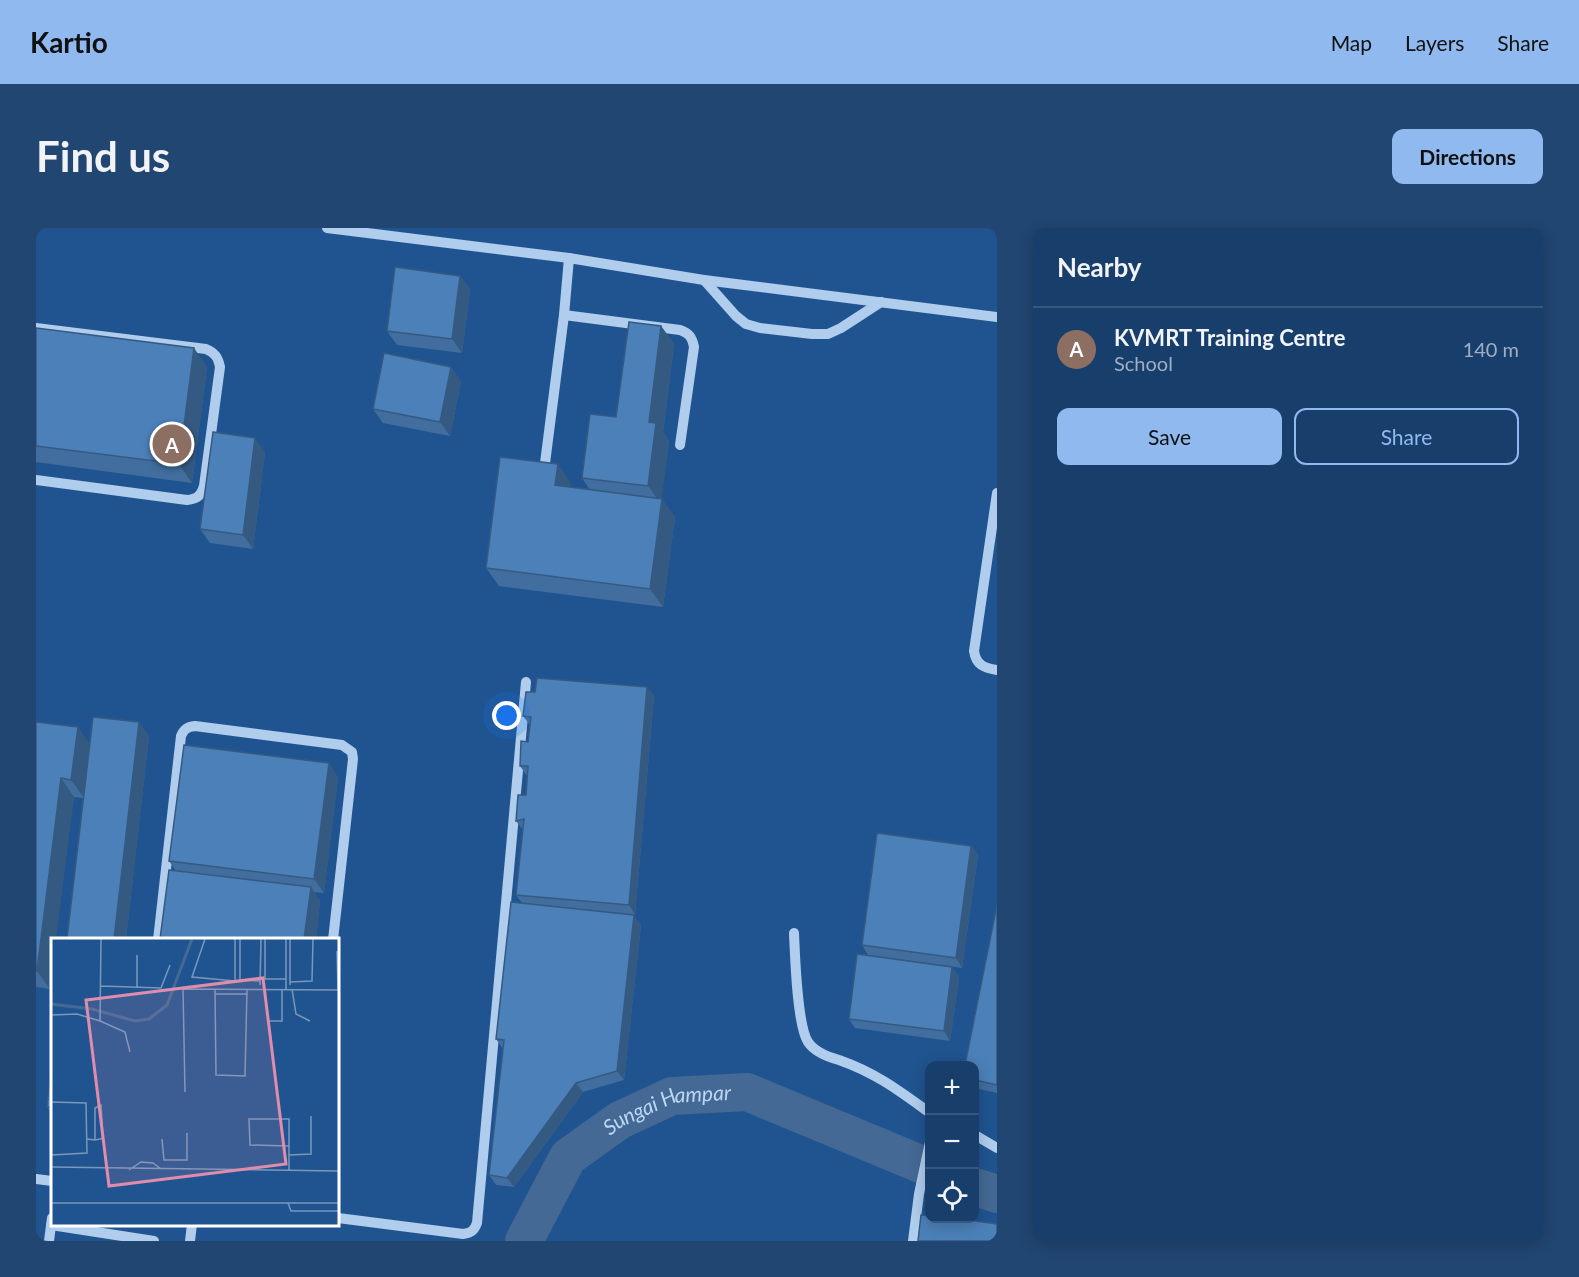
<!DOCTYPE html>
<html lang="en">
<head>
<meta charset="utf-8">
<style>
  :root { --surface:#183f6c; --page:#214672; --text:#f1f3f6; --muted:#9fafc2; --line:#36587f; --accent:#90b9f0 }
  body { margin:0; font-family:Lato,sans-serif; background:var(--page); color:var(--text) }
  .controls { position:absolute; right:18px; bottom:18px; display:grid; overflow:hidden; border-radius:12px; box-shadow:0 3px 15px #0003 }
  .controls button { width:54px; height:54px; display:grid; place-items:center; padding:0; border:0; border-bottom:2px solid var(--line); background:var(--surface); color:var(--text); font:30px sans-serif }
  .you { position:absolute; left:471px; top:488px; width:21px; height:21px; margin:-15px; border:4px solid #fff; border-radius:50%; background:#1a73e8; box-shadow:0 0 0 9px #1a73e833 }
  .badge { display:grid; place-items:center; width:39px; height:39px; border-radius:50%; background:var(--accent); color:#fff; font-size:20px; font-weight:700 }
  .pin { position:absolute; translate:-50% -50%; border:3px solid #fff; box-shadow:0 2px 6px #0006 }
  .list { margin:0; padding:0; list-style:none }
  h2 { display:flex; justify-content:space-between; align-items:center; height:78px; margin:0; padding:0 24px; font-size:26px }
  h2 small { font-size:20px; font-weight:400; color:var(--muted) }
  .list li { display:grid; grid-template-columns:39px 1fr auto; gap:18px; align-items:center; box-sizing:border-box; height:84px; padding:0 24px; border-top:2px solid var(--line) }
  .list b { display:block; font-size:22px; white-space:nowrap }
  .list p { margin:0; font-size:20px; white-space:nowrap; color:var(--muted) }
  .list em { font-size:20px; font-style:normal; color:var(--muted) }
  .actions { display:flex; gap:12px; padding:18px 24px }
  .actions a { flex:1; padding:14px 0; border:2px solid var(--accent); border-radius:12px; text-align:center; font-size:21px; color:var(--accent) }
  .actions .main { background:var(--accent); color:#111 }
  .icon { flex:none; width:33px; height:33px; fill:none; stroke:currentColor; stroke-width:2; stroke-linecap:round; stroke-linejoin:round }
  .map { position:relative; flex:none; width:961px; height:1013px; overflow:hidden; border-radius:12px }
  header { display:flex; align-items:center; gap:36px; box-sizing:border-box; height:84px; padding:0 30px; background:var(--accent); color:#111 }
  header strong { font-size:28px }
  nav { display:flex; gap:33px; margin-inline-start:auto; font-size:21px }
  .intro { display:flex; align-items:center; justify-content:space-between; box-sizing:border-box; height:144px; padding:0 36px }
  h1 { margin:0; font-size:42px }
  .button { padding:15px 27px; border-radius:12px; background:var(--accent); color:#111; font-size:21px; font-weight:700 }
  main { display:flex; gap:36px; padding:0 36px }
  aside { flex:1; background:var(--surface); border-radius:12px; box-shadow:0 3px 15px #0003 }
  .map>svg:first-child { display:block }
  .lines { fill:none; stroke-linecap:round; stroke-linejoin:round }
  .river { stroke:#446994; stroke-width:38 }
  .minor { stroke:#b0cded; stroke-width:10 }
  .wall { fill:#416e9f }
  .shaded-wall { fill:#355a82 }
  .building { fill:#4c80b9; stroke:#355a82; stroke-width:1.5 }
  .labels { text-anchor:middle; stroke-width:6; stroke-linejoin:round; paint-order:stroke }
  .water-label { font-size:21px; font-style:italic; fill:#bcd7f4; stroke:#205490 }
  .inset-river { fill:none; stroke:#446994; stroke-width:3 }
  .inset-road { fill:none; stroke:#7998bc; stroke-width:1.5 }
  .view { fill:#e08cad; fill-opacity:0.15; stroke:#e08cad; stroke-width:3 }
  .inset-edge { fill:none; stroke:#fff; stroke-width:3 }
</style>
</head>
<body>
<header>
<strong>Kartio</strong>
<nav><a>Map</a><a>Layers</a><a>Share</a></nav>
</header>
<div class="intro"><h1>Find us</h1><a class="button">Directions</a></div>
<main>
<div class="map">
<svg width="961" height="1013" viewBox="0 0 961 1013">
  <rect width="100%" height="100%" fill="#205490"/>
  <g class="lines">
    <g class="river">
      <path d="M 939,959 L 961,966"/>
      <path id="s1" d="M 488,1013 L 532,929 L 584,892 L 636,868 L 711,864 L 894,940"/>
    </g>
    <g class="minor">
      <path d="M 291,0 L 533,30 L 668,52 L 961,89"/>
      <path d="M 668,52 L 700,88 L 710,96 L 724,100 L 776,106 L 792,106 L 805,100 L 845,74"/>
      <path d="M 528,87 L 533,30"/>
      <path d="M 0,100 L 170,121 C 179,125 182,129 184,139 L 168,258 C 165,268 161,271 151,272 L 0,252"/>
      <path d="M 509,235 L 528,87 L 644,102 C 653,105 656,109 658,119 L 644,217"/>
      <path d="M 961,265 L 938,423 C 940,437 948,440 961,442"/>
      <path d="M 758,705 C 759,727 761,797 772,814 C 778,823 792,829 803,832 C 840,845 862,862 894,885"/>
      <path d="M 122,712 L 145,508 C 148,501 151,499 159,498 L 306,517 L 316,524 L 317,531 L 297,712"/>
      <path d="M 939,907 L 961,920"/>
      <path d="M 0,951 L 16,953"/>
      <path d="M 302,990 L 427,1006 C 435,1005 438,1003 441,995 L 490,454"/>
      <path d="M 15,997 L 118,1013"/>
      <path d="M 13,1013 L 16,990"/>
      <path d="M 154,1013 L 156,996"/>
      <path d="M 877,1013 L 883,966 L 894,914"/>
    </g>
  </g>
  <g class="wall">
    <path d="M 424,48 L 434,62 L 426,125 L 361,117 L 351,103 Z"/>
    <path d="M 625,98 L 638,116 L 627,204 L 633,213 L 625,271 L 639,289 L 627,379 L 463,358 L 450,340 L 534,254 L 534,259 L 554,262 L 546,250 L 580,189 Z"/>
    <path d="M 0,100 L 171,139 L 156,255 L 0,234 Z"/>
    <path d="M 425,153 L 414,208 L 347,195 L 337,181 Z"/>
    <path d="M 229,224 L 217,321 L 174,315 L 164,301 Z"/>
    <path d="M 611,459 L 618,468 L 599,687 L 553,682 L 605,697 L 588,852 L 547,864 L 478,959 L 460,957 L 453,947 L 467,821 L 460,811 L 486,675 L 480,667 L 487,602 L 480,593 L 490,567 L 491,548 L 484,538 L 492,514 L 494,497 L 487,488 Z"/>
    <path d="M 0,494 L 53,516 L 113,508 L 90,711 L 31,711 L 47,570 L 38,569 L 16,711 L 16,742 L 14,761 L 0,759 Z"/>
    <path d="M 302,549 L 288,665 L 278,664 L 284,673 L 280,711 L 124,711 L 140,643 L 133,633 Z"/>
    <path d="M 935,618 L 942,627 L 926,740 L 832,727 L 826,717 Z"/>
    <path d="M 961,677 L 961,865 L 939,860 L 939,837 Z"/>
    <path d="M 916,739 L 923,749 L 914,813 L 819,800 L 813,791 Z"/>
    <path d="M 16,835 L 16,886 L 11,879 Z"/>
  </g>
  <g class="shaded-wall">
    <path d="M 424,48 L 434,62 L 426,125 L 416,111 Z"/>
    <path d="M 625,98 L 638,116 L 627,204 L 633,213 L 625,276 L 612,258 L 613,194 Z"/>
    <path d="M 158,120 L 171,139 L 156,255 L 143,236 Z"/>
    <path d="M 415,139 L 425,153 L 414,208 L 404,194 Z"/>
    <path d="M 219,210 L 229,224 L 217,321 L 207,307 Z"/>
    <path d="M 522,236 L 534,254 L 532,275 L 519,257 Z"/>
    <path d="M 626,271 L 639,289 L 627,379 L 614,361 Z"/>
    <path d="M 611,459 L 618,468 L 599,687 L 593,677 Z"/>
    <path d="M 103,494 L 113,508 L 90,711 L 78,711 Z"/>
    <path d="M 42,499 L 55,518 L 48,570 L 35,552 Z"/>
    <path d="M 293,535 L 302,549 L 288,665 L 278,651 Z"/>
    <path d="M 25,550 L 38,569 L 20,711 L 16,711 L 16,742 L 14,761 L 1,743 Z"/>
    <path d="M 935,618 L 942,627 L 926,740 L 920,730 Z"/>
    <path d="M 275,659 L 284,673 L 280,711 L 268,711 Z"/>
    <path d="M 598,687 L 605,697 L 588,852 L 581,843 Z"/>
    <path d="M 916,739 L 923,749 L 914,813 L 908,803 Z"/>
    <path d="M 540,855 L 547,864 L 478,959 L 471,950 Z"/>
  </g>
  <g class="building">
    <path d="M 359,39 L 424,48 L 416,111 L 351,103 Z"/>
    <path d="M 593,94 L 625,98 L 613,194 L 620,195 L 612,258 L 546,250 L 554,186 L 580,189 Z"/>
    <path d="M 0,100 L 158,120 L 143,236 L 0,218 Z"/>
    <path d="M 348,125 L 415,139 L 404,194 L 337,181 Z"/>
    <path d="M 177,204 L 219,210 L 207,307 L 164,301 Z"/>
    <path d="M 464,229 L 522,236 L 519,257 L 626,271 L 614,361 L 450,340 Z"/>
    <path d="M 501,450 L 611,459 L 593,677 L 480,667 L 488,591 L 480,593 L 482,567 L 490,567 L 492,538 L 484,538 L 485,513 L 492,514 L 495,489 L 487,488 L 490,464 L 499,464 Z"/>
    <path d="M 57,489 L 103,494 L 78,711 L 31,711 Z"/>
    <path d="M 0,494 L 42,499 L 35,552 L 25,550 L 1,743 L 0,742 Z"/>
    <path d="M 148,517 L 293,535 L 278,651 L 133,633 Z"/>
    <path d="M 841,605 L 935,618 L 920,730 L 826,717 Z"/>
    <path d="M 133,642 L 275,659 L 268,711 L 124,711 Z"/>
    <path d="M 475,674 L 598,687 L 581,843 L 540,855 L 471,950 L 453,947 L 468,812 L 460,811 Z"/>
    <path d="M 961,677 L 961,857 L 939,852 L 939,837 L 929,837 Z"/>
    <path d="M 821,726 L 916,739 L 908,803 L 813,791 Z"/>
    <path d="M 16,835 L 16,879 L 11,879 Z"/>
    <path d="M 885,987 L 894,988 L 894,990 L 917,990 L 961,996 L 961,1013 L 882,1013 Z"/>
  </g>
  <g class="labels">
    <g class="water-label">
      <text dy="7" stroke="none"><textPath href="#s1" startOffset="208">Sungai Hampar</textPath></text>
    </g>
  </g>
  <g transform="translate(15 710)">
    <rect width="288" height="288" fill="#205490"/>
    <path class="inset-river" d="M 0,66 L 41,71 L 84,83 L 98,81 L 116,67 L 141,1"/>
    <path class="inset-road" d="M 50,1 L 49,83 L 74,94 L 79,114M 154,1 L 141,39 L 184,43 L 184,1M 189,1 L 189,42 L 209,43M 214,1 L 214,41 L 235,41M 286,13 L 287,52M 86,17 L 86,49M 239,44 L 261,43 L 262,1M 209,47 L 210,1M 239,47 L 239,1M 50,48 L 110,50 L 119,27M 164,51 L 165,137 L 194,138 L 196,51M 235,51 L 235,1M 241,51 L 245,76 L 259,83M 164,56 L 196,56M 0,77 L 26,76 L 49,83M 218,83 L 231,83 L 231,51M 134,154 L 132,51 L 288,52M 0,164 L 35,165 L 36,215 L 0,217M 36,201 L 44,202 L 49,201 L 52,200 L 50,167 L 44,170 L 44,202M 111,201 L 113,222 L 136,222 L 136,195M 238,208 L 199,207 L 198,181 L 238,181 L 238,233M 238,217 L 260,216 L 260,178M 0,229 L 288,233M 78,232 L 90,224 L 102,225 L 110,231M 0,265 L 288,265M 237,265 L 240,273 L 288,273"/>
    <path class="view" d="M 212,40 L 235,226 L 58,248 L 35,62 Z"/>
    <rect width="288" height="288" class="inset-edge"/>
  </g>
</svg>
<div class="controls">
<button>+</button>
<button>−</button>
<button><svg class="icon" aria-label="locate" viewBox="0 0 24 24"><circle cx="12" cy="12" r="6"/><path d="M12 2v4M12 18v4M2 12h4M18 12h4"/></svg></button>
</div>
<div class="you"></div>
<div class="pin badge" style="left:136px;top:216px;background:#8d6e63">A</div>
</div>
<aside>
<h2>Nearby<small></small></h2>
<ul class="list">
<li><span class="badge" style="background:#8d6e63">A</span><div><b>KVMRT Training Centre</b><p>School</p></div><em>140 m</em></li>
</ul>
<div class="actions"><a class="main">Save</a><a>Share</a></div>
</aside>
</main>
</body>
</html>
